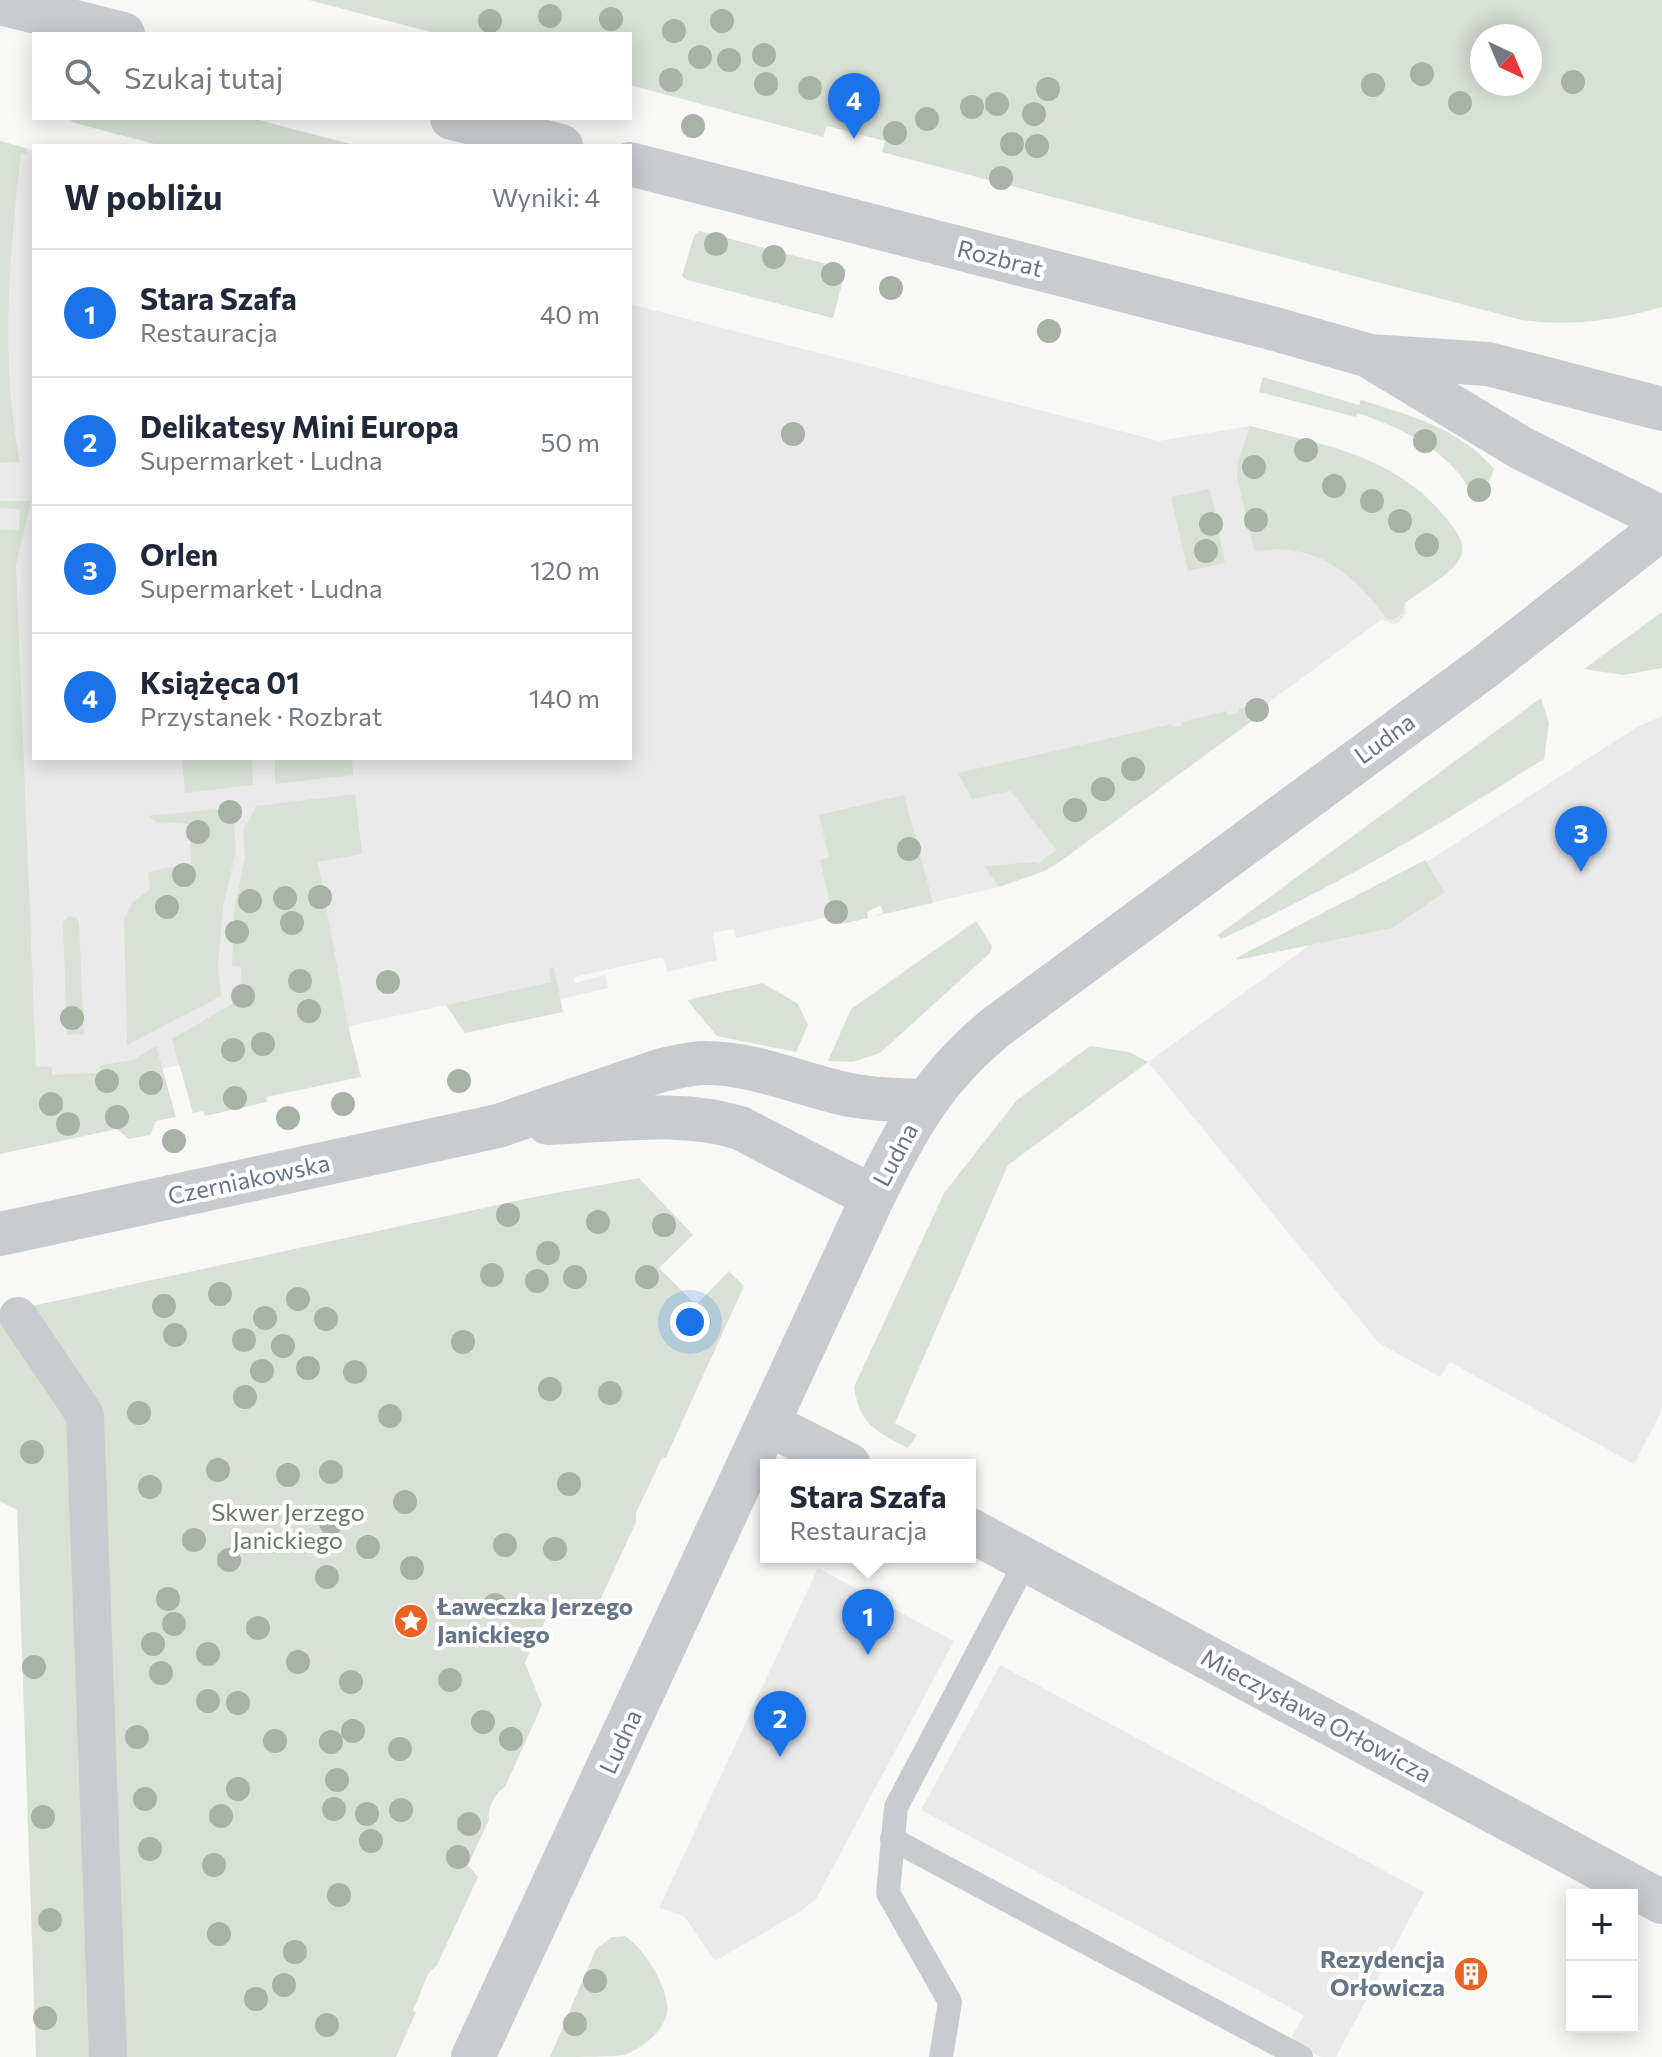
<!DOCTYPE html>
<html lang="pl">
<head>
<meta charset="utf-8">
<style>
  :root { --surface:#fff; --page:#f6f6f7; --text:#1f2937; --muted:#747a83; --line:#e0e1e3; --accent:#1a73e8 }
  body { margin:0; font-family:Commissioner,sans-serif; background:var(--page); color:var(--text) }
  .controls { position:absolute; right:24px; bottom:24px; display:grid; overflow:hidden; border-radius:0px; box-shadow:0 4px 20px #0003 }
  .controls button { width:72px; height:72px; display:grid; place-items:center; padding:0; border:0; border-bottom:2px solid var(--line); background:var(--surface); color:var(--text); font:40px sans-serif }
  .compass { position:absolute; left:1470px; top:24px; width:72px; height:72px; border-radius:50%; background:var(--surface); box-shadow:0 4px 20px #0003; rotate:136deg }
  .you { position:absolute; left:690px; top:1322px; width:28px; height:28px; margin:-20px; border:6px solid #fff; border-radius:50%; background:#1a73e8; box-shadow:0 0 0 12px #1a73e833 }
  .badge { display:grid; place-items:center; width:52px; height:52px; border-radius:50%; background:var(--accent); color:#fff; font-size:26px; font-weight:700 }
  .pin { position:absolute; translate:-50% -66px; filter:drop-shadow(0 2px 4px #0008) }
  .pin::after { content:''; position:absolute; top:42px; width:28px; height:24px; background:inherit; clip-path:polygon(0 0,100% 0,50% 100%) }
  .popup { position:absolute; left:760px; top:1459px; width:216px; height:104px; box-sizing:border-box; display:grid; place-content:center; border-radius:0px; background:var(--surface); filter:drop-shadow(0 2px 6px #0005); font-size:26px; white-space:nowrap; color:var(--muted) }
  .popup b { font-size:30px; color:var(--text) }
  .popup::after { content:''; position:absolute; left:50%; top:100%; margin-left:-16px; border:16px solid transparent; border-top-color:var(--surface) }
  .list { margin:0; padding:0; list-style:none }
  h2 { display:flex; justify-content:space-between; align-items:center; height:104px; margin:0; padding:0 32px; font-size:34px }
  h2 small { font-size:26px; font-weight:400; color:var(--muted) }
  .list li { display:grid; grid-template-columns:52px 1fr auto; gap:24px; align-items:center; box-sizing:border-box; height:128px; padding:0 32px; border-top:2px solid var(--line) }
  .list b { display:block; font-size:30px; white-space:nowrap }
  .list p { margin:0; font-size:26px; white-space:nowrap; color:var(--muted) }
  .list em { font-size:26px; font-style:normal; color:var(--muted) }
  .icon { flex:none; width:44px; height:44px; fill:none; stroke:currentColor; stroke-width:2; stroke-linecap:round; stroke-linejoin:round }
  .map { position:relative; flex:none; width:1662px; height:2057px; overflow:hidden }
  .search { position:absolute; background:var(--surface); box-shadow:0 4px 20px #0003; left:32px; top:32px; width:600px; height:88px; display:flex; align-items:center; gap:20px; box-sizing:border-box; padding:0 28px; border-radius:0px; color:var(--muted); font-size:30px }
  .panel { position:absolute; background:var(--surface); box-shadow:0 4px 20px #0003; left:32px; top:144px; width:600px; height:616px; border-radius:0px }
  .map>svg:first-child { display:block }
  .built { fill:#e9eae9 }
  .green { fill:#d9e1d6; fill-rule:evenodd }
  .lines { fill:none; stroke-linecap:round; stroke-linejoin:round }
  .service { stroke:#c8cccf; stroke-width:24 }
  .pedestrian { stroke:#c8cccf; stroke-width:38 }
  .minor { stroke:#c8cccf; stroke-width:44 }
  .tertiary { stroke:#c8cccf; stroke-width:44 }
  .tree { fill:#a7b3a4 }
  .labels { text-anchor:middle; stroke-width:8; stroke-linejoin:round; paint-order:stroke }
  .street-label { font-size:24px; fill:#667688; stroke:#fff }
  .park-label { font-size:24px; fill:#647a61; stroke:#fff }
  .poi-label { font-size:24px; font-weight:bold; fill:#667688; stroke:#fff; text-anchor:start }
</style>
</head>
<body>
<div class="map">
<svg width="1662" height="2057" viewBox="0 0 1662 2057">
  <rect width="100%" height="100%" fill="#f8f9f6"/>
  <g class="built">
    <path d="M 0,141 L 34,150 L 34,758 L 630,758 L 630,304 L 1159,441 L 1250,426 L 1334,447 L 1378,464 L 1422,492 L 1458,534 L 1462,553 L 1453,568 L 1405,603 L 1406,614 L 1398,623 L 1392,624 L 1382,619 L 1264,706 L 1264,712 L 1044,871 L 999,887 L 875,916 L 883,913 L 880,905 L 867,912 L 868,918 L 841,924 L 833,916 L 736,938 L 734,929 L 713,933 L 717,960 L 667,972 L 663,957 L 574,977 L 575,983 L 605,975 L 608,988 L 561,999 L 551,982 L 350,1026 L 349,1032 L 171,1067 L 0,1108 Z"/>
    <path d="M 1662,716 L 1662,1410 L 1634,1464 L 1450,1362 L 1440,1377 L 1379,1343 L 1148,1062 L 1411,872 L 1637,727 Z"/>
    <path d="M 818,1568 L 954,1641 L 816,1899 L 801,1911 L 715,1961 L 684,1916 L 659,1908 Z"/>
    <path d="M 1000,1665 L 1424,1892 L 1336,2057 L 1321,2057 L 1289,2041 L 1304,2015 L 921,1810 Z"/>
  </g>
  <g class="green">
    <path d="M 309,0 L 1662,0 L 1662,307 C 1617,320 1568,327 1522,320 L 882,152 L 885,141 L 827,126 L 823,137 L 630,85 L 630,34 L 438,34 ZM 1482,36 L 1530,36 L 1530,84 L 1482,84 Z"/>
    <path d="M 72,118 L 251,118 L 354,145 L 162,146 L 71,122 Z"/>
    <path d="M 0,141 L 25,148 L 29,154 L 21,154 C 9,257 0,362 20,462 L 0,463 Z"/>
    <path d="M 699,231 L 846,269 L 833,318 L 687,280 L 682,276 L 694,236 Z"/>
    <path d="M 1263,377 L 1359,405 L 1361,400 C 1409,415 1461,429 1494,469 L 1482,500 L 1474,499 C 1469,494 1468,488 1465,482 C 1442,447 1395,425 1357,413 L 1356,417 L 1259,392 Z"/>
    <path d="M 1250,426 C 1329,446 1398,456 1450,523 C 1457,533 1466,543 1461,556 C 1454,573 1420,592 1405,603 L 1402,614 L 1393,620 L 1386,618 C 1351,571 1315,542 1254,551 L 1237,477 L 1238,461 Z"/>
    <path d="M 1210,489 L 1225,563 L 1188,571 L 1171,497 Z"/>
    <path d="M 0,501 L 31,501 L 16,565 L 36,1066 L 52,1067 L 52,1075 L 101,1073 L 101,1065 L 133,1060 L 156,1046 L 176,1117 L 156,1121 L 150,1135 L 129,1139 L 117,1129 L 0,1154 L 0,530 L 19,530 L 20,509 L 0,508 Z"/>
    <path d="M 1662,612 L 1662,668 L 1623,675 L 1584,669 Z"/>
    <path d="M 1541,698 L 1549,723 L 1544,759 C 1437,826 1336,887 1221,939 L 1218,935 Z"/>
    <path d="M 1261,704 L 1264,712 L 1058,863 L 1044,871 L 999,887 L 984,866 L 1036,862 L 1038,864 L 1056,850 L 1011,791 L 972,799 L 958,773 L 1172,724 L 1173,727 L 1182,725 L 1181,722 L 1226,711 L 1228,715 L 1239,712 L 1239,709 Z"/>
    <path d="M 182,758 L 252,758 L 253,785 L 185,793 Z"/>
    <path d="M 275,758 L 352,758 L 353,775 L 275,784 Z"/>
    <path d="M 355,794 L 362,854 L 318,862 L 348,1026 L 361,1077 L 266,1097 L 267,1102 L 205,1116 L 203,1111 L 193,1113 L 172,1039 L 234,1003 L 233,989 L 242,988 L 241,967 L 232,966 L 234,912 L 245,857 L 243,830 L 256,806 Z"/>
    <path d="M 904,795 L 933,903 L 875,916 L 883,913 L 881,905 L 867,912 L 868,918 L 841,924 L 833,916 L 820,860 L 829,857 L 819,815 Z"/>
    <path d="M 239,807 L 234,828 L 236,851 L 223,906 L 218,967 L 221,996 L 127,1045 L 124,920 L 132,903 L 150,889 L 148,873 L 164,868 L 191,867 L 190,824 L 157,822 L 148,816 Z"/>
    <path d="M 1425,860 L 1445,892 L 1392,928 L 1237,960 L 1236,958 Z"/>
    <path d="M 69,916 L 77,918 L 79,923 L 84,1034 L 67,1035 L 63,923 Z"/>
    <path d="M 976,921 L 992,946 L 990,953 L 880,1053 L 853,1062 L 828,1061 L 851,1009 Z"/>
    <path d="M 554,967 L 563,1012 L 465,1033 L 446,1005 L 551,982 L 549,969 Z"/>
    <path d="M 763,983 L 798,1004 L 808,1025 L 796,1052 L 717,1036 L 687,1000 Z"/>
    <path d="M 1090,1046 L 1129,1052 L 1148,1062 L 1008,1165 L 895,1423 L 917,1435 L 908,1448 C 876,1431 860,1426 854,1387 L 944,1193 L 1017,1100 Z"/>
    <path d="M 639,1178 L 693,1235 L 659,1268 L 696,1305 L 729,1271 L 744,1286 L 666,1457 L 661,1460 L 636,1513 L 636,1522 L 597,1607 L 588,1610 L 556,1597 L 537,1638 L 535,1638 L 525,1663 L 542,1705 L 505,1787 C 495,1793 487,1809 489,1820 L 468,1865 L 478,1877 L 437,1965 L 428,1974 L 413,2011 L 416,2012 L 396,2057 L 36,2057 L 17,1510 L 0,1501 L 0,1313 L 539,1196 Z"/>
    <path d="M 625,1936 C 644,1948 674,1994 666,2017 C 660,2035 641,2048 625,2055 C 613,2057 566,2057 550,2057 L 596,1949 L 612,1937 Z"/>
  </g>
  <g class="lines">
    <g class="service">
      <path d="M 892,1839 L 1301,2057"/>
      <path d="M 941,2057 L 950,2002 L 888,1893 L 896,1807 L 1026,1561"/>
    </g>
    <path class="pedestrian" d="M 18,1316 L 85,1415 L 108,2057"/>
    <g class="minor">
      <path d="M 548,1123 C 611,1121 679,1109 740,1128 L 873,1197"/>
      <path d="M 0,1234 L 498,1126 L 662,1070 C 676,1067 691,1063 705,1063 C 756,1063 801,1085 850,1095 C 875,1100 899,1100 924,1101"/>
      <path d="M 768,1424 L 849,1465"/>
      <path d="M 970,1530 L 1662,1902"/>
    </g>
    <g class="tertiary">
      <path d="M 0,3 L 123,34"/>
      <path d="M 452,118 L 561,146"/>
      <path d="M 630,164 L 1271,328 L 1370,356 L 1488,364 L 1662,409"/>
      <path d="M 1375,360 L 1521,448 L 1662,518"/>
      <path d="M 473,2057 L 873,1197 C 909,1125 933,1079 996,1027 L 1486,666 L 1662,528"/>
    </g>
  </g>
  <g class="tree">
    <circle cx="550" cy="16" r="12"/>
    <circle cx="611" cy="19" r="12"/>
    <circle cx="490" cy="21" r="12"/>
    <circle cx="722" cy="21" r="12"/>
    <circle cx="674" cy="31" r="12"/>
    <circle cx="764" cy="55" r="12"/>
    <circle cx="700" cy="57" r="12"/>
    <circle cx="729" cy="60" r="12"/>
    <circle cx="1422" cy="74" r="12"/>
    <circle cx="671" cy="80" r="12"/>
    <circle cx="1573" cy="82" r="12"/>
    <circle cx="766" cy="84" r="12"/>
    <circle cx="1373" cy="85" r="12"/>
    <circle cx="810" cy="88" r="12"/>
    <circle cx="1048" cy="89" r="12"/>
    <circle cx="1460" cy="103" r="12"/>
    <circle cx="997" cy="104" r="12"/>
    <circle cx="972" cy="107" r="12"/>
    <circle cx="1034" cy="114" r="12"/>
    <circle cx="927" cy="119" r="12"/>
    <circle cx="693" cy="126" r="12"/>
    <circle cx="895" cy="133" r="12"/>
    <circle cx="1012" cy="144" r="12"/>
    <circle cx="1037" cy="146" r="12"/>
    <circle cx="1001" cy="178" r="12"/>
    <circle cx="716" cy="244" r="12"/>
    <circle cx="774" cy="257" r="12"/>
    <circle cx="833" cy="274" r="12"/>
    <circle cx="891" cy="288" r="12"/>
    <circle cx="1049" cy="331" r="12"/>
    <circle cx="793" cy="434" r="12"/>
    <circle cx="1425" cy="441" r="12"/>
    <circle cx="1306" cy="450" r="12"/>
    <circle cx="1254" cy="467" r="12"/>
    <circle cx="1334" cy="486" r="12"/>
    <circle cx="1479" cy="490" r="12"/>
    <circle cx="1372" cy="501" r="12"/>
    <circle cx="1256" cy="520" r="12"/>
    <circle cx="1400" cy="521" r="12"/>
    <circle cx="1211" cy="524" r="12"/>
    <circle cx="1427" cy="545" r="12"/>
    <circle cx="1206" cy="551" r="12"/>
    <circle cx="1257" cy="710" r="12"/>
    <circle cx="1133" cy="769" r="12"/>
    <circle cx="1103" cy="789" r="12"/>
    <circle cx="1075" cy="810" r="12"/>
    <circle cx="230" cy="812" r="12"/>
    <circle cx="198" cy="832" r="12"/>
    <circle cx="909" cy="849" r="12"/>
    <circle cx="184" cy="875" r="12"/>
    <circle cx="320" cy="897" r="12"/>
    <circle cx="285" cy="898" r="12"/>
    <circle cx="250" cy="901" r="12"/>
    <circle cx="167" cy="907" r="12"/>
    <circle cx="836" cy="912" r="12"/>
    <circle cx="292" cy="923" r="12"/>
    <circle cx="237" cy="932" r="12"/>
    <circle cx="300" cy="981" r="12"/>
    <circle cx="388" cy="982" r="12"/>
    <circle cx="243" cy="996" r="12"/>
    <circle cx="309" cy="1011" r="12"/>
    <circle cx="72" cy="1018" r="12"/>
    <circle cx="263" cy="1044" r="12"/>
    <circle cx="233" cy="1050" r="12"/>
    <circle cx="107" cy="1081" r="12"/>
    <circle cx="459" cy="1081" r="12"/>
    <circle cx="151" cy="1083" r="12"/>
    <circle cx="235" cy="1098" r="12"/>
    <circle cx="51" cy="1104" r="12"/>
    <circle cx="343" cy="1104" r="12"/>
    <circle cx="117" cy="1117" r="12"/>
    <circle cx="288" cy="1118" r="12"/>
    <circle cx="68" cy="1124" r="12"/>
    <circle cx="174" cy="1141" r="12"/>
    <circle cx="508" cy="1215" r="12"/>
    <circle cx="598" cy="1222" r="12"/>
    <circle cx="664" cy="1225" r="12"/>
    <circle cx="548" cy="1253" r="12"/>
    <circle cx="492" cy="1275" r="12"/>
    <circle cx="575" cy="1277" r="12"/>
    <circle cx="647" cy="1277" r="12"/>
    <circle cx="537" cy="1281" r="12"/>
    <circle cx="220" cy="1294" r="12"/>
    <circle cx="298" cy="1299" r="12"/>
    <circle cx="164" cy="1306" r="12"/>
    <circle cx="265" cy="1318" r="12"/>
    <circle cx="326" cy="1319" r="12"/>
    <circle cx="699" cy="1322" r="12"/>
    <circle cx="175" cy="1335" r="12"/>
    <circle cx="244" cy="1340" r="12"/>
    <circle cx="463" cy="1342" r="12"/>
    <circle cx="283" cy="1346" r="12"/>
    <circle cx="308" cy="1368" r="12"/>
    <circle cx="262" cy="1371" r="12"/>
    <circle cx="355" cy="1372" r="12"/>
    <circle cx="550" cy="1389" r="12"/>
    <circle cx="610" cy="1393" r="12"/>
    <circle cx="245" cy="1397" r="12"/>
    <circle cx="139" cy="1413" r="12"/>
    <circle cx="390" cy="1416" r="12"/>
    <circle cx="32" cy="1452" r="12"/>
    <circle cx="218" cy="1470" r="12"/>
    <circle cx="331" cy="1472" r="12"/>
    <circle cx="288" cy="1475" r="12"/>
    <circle cx="569" cy="1484" r="12"/>
    <circle cx="150" cy="1487" r="12"/>
    <circle cx="405" cy="1502" r="12"/>
    <circle cx="331" cy="1523" r="12"/>
    <circle cx="194" cy="1540" r="12"/>
    <circle cx="505" cy="1545" r="12"/>
    <circle cx="368" cy="1547" r="12"/>
    <circle cx="555" cy="1549" r="12"/>
    <circle cx="229" cy="1560" r="12"/>
    <circle cx="412" cy="1568" r="12"/>
    <circle cx="327" cy="1577" r="12"/>
    <circle cx="168" cy="1599" r="12"/>
    <circle cx="495" cy="1605" r="12"/>
    <circle cx="174" cy="1624" r="12"/>
    <circle cx="258" cy="1628" r="12"/>
    <circle cx="153" cy="1644" r="12"/>
    <circle cx="208" cy="1654" r="12"/>
    <circle cx="298" cy="1662" r="12"/>
    <circle cx="34" cy="1667" r="12"/>
    <circle cx="161" cy="1673" r="12"/>
    <circle cx="450" cy="1680" r="12"/>
    <circle cx="351" cy="1682" r="12"/>
    <circle cx="208" cy="1701" r="12"/>
    <circle cx="238" cy="1703" r="12"/>
    <circle cx="483" cy="1722" r="12"/>
    <circle cx="353" cy="1731" r="12"/>
    <circle cx="137" cy="1737" r="12"/>
    <circle cx="511" cy="1739" r="12"/>
    <circle cx="275" cy="1741" r="12"/>
    <circle cx="331" cy="1742" r="12"/>
    <circle cx="400" cy="1749" r="12"/>
    <circle cx="337" cy="1780" r="12"/>
    <circle cx="238" cy="1789" r="12"/>
    <circle cx="145" cy="1799" r="12"/>
    <circle cx="334" cy="1809" r="12"/>
    <circle cx="401" cy="1810" r="12"/>
    <circle cx="367" cy="1814" r="12"/>
    <circle cx="221" cy="1816" r="12"/>
    <circle cx="43" cy="1817" r="12"/>
    <circle cx="469" cy="1824" r="12"/>
    <circle cx="371" cy="1841" r="12"/>
    <circle cx="150" cy="1849" r="12"/>
    <circle cx="458" cy="1857" r="12"/>
    <circle cx="214" cy="1865" r="12"/>
    <circle cx="339" cy="1895" r="12"/>
    <circle cx="50" cy="1920" r="12"/>
    <circle cx="219" cy="1934" r="12"/>
    <circle cx="295" cy="1952" r="12"/>
    <circle cx="595" cy="1981" r="12"/>
    <circle cx="284" cy="1985" r="12"/>
    <circle cx="256" cy="1999" r="12"/>
    <circle cx="45" cy="2018" r="12"/>
    <circle cx="575" cy="2024" r="12"/>
    <circle cx="327" cy="2025" r="12"/>
  </g>
  <defs>
    <g id="sight-disc" transform="scale(1.8)"><circle r="9.5" fill="#ec6222" stroke="#fff"/><path d="M0-6L1.8-2.2L6-1.7L2.9 1.2L3.7 5.4L0 3.3L-3.7 5.4L-2.9 1.2L-6-1.7L-1.8-2.2Z" fill="#fff"/></g>
    <g id="building-disc" transform="scale(1.8)"><circle r="9.5" fill="#ec6222" stroke="#fff"/><path d="M-4-6H4V6H1V3H-1V6H-4ZM-2.5-4.3h1.7v1.8h-1.7ZM.8-4.3h1.7v1.8H.8ZM-2.5-1h1.7V.8h-1.7ZM.8-1h1.7V.8H.8Z" fill="#fff"/></g>
  </defs>
  <g fill-rule="evenodd">
    <use href="#sight-disc" x="411" y="1621"/>
    <use href="#building-disc" x="1471" y="1974"/>
  </g>
  <g class="labels">
    <g class="street-label">
      <text transform="translate(1000 259) rotate(14)" y="8">Rozbrat</text>
      <text transform="translate(1385 739) rotate(-36)" y="8">Ludna</text>
      <text transform="translate(896 1155) rotate(-62)" y="8">Ludna</text>
      <text transform="translate(249 1180) rotate(-12)" y="8">Czerniakowska</text>
      <text transform="translate(1316 1716) rotate(28)" y="8">Mieczysława Orłowicza</text>
      <text transform="translate(621 1742) rotate(-65)" y="8">Ludna</text>
    </g>
    <g class="park-label">
      <text x="288" y="1521">Skwer Jerzego<tspan x="288" dy="28">Janickiego</tspan></text>
    </g>
    <g class="poi-label">
      <text x="437" y="1615">Ławeczka Jerzego<tspan x="437" dy="28">Janickiego</tspan></text>
      <text x="1445" y="1968" text-anchor="end">Rezydencja<tspan x="1445" dy="28">Orłowicza</tspan></text>
    </g>
  </g>
</svg>
<div class="controls">
<button>+</button>
<button>−</button>
</div>
<svg class="compass" viewBox="-18 -18 36 36"><path d="M0-13l5 13h-10z" fill="#e53935"/><path d="M0 13l5-13h-10z" fill="#747a83"/></svg>
<div class="you"></div>
<div class="pin badge" style="left:868px;top:1655px">1</div>
<div class="popup"><b>Stara Szafa</b>Restauracja</div>
<div class="pin badge" style="left:780px;top:1757px">2</div>
<div class="pin badge" style="left:1581px;top:872px">3</div>
<div class="pin badge" style="left:854px;top:139px">4</div>
<div class="search"><svg class="icon" aria-label="search" viewBox="0 0 24 24"><circle cx="10" cy="10" r="6"/><path d="M15 15l6 6"/></svg>Szukaj tutaj</div>
<section class="panel">
<h2>W pobliżu<small>Wyniki: 4</small></h2>
<ul class="list">
<li><span class="badge">1</span><div><b>Stara Szafa</b><p>Restauracja</p></div><em>40 m</em></li>
<li><span class="badge">2</span><div><b>Delikatesy Mini Europa</b><p>Supermarket · Ludna</p></div><em>50 m</em></li>
<li><span class="badge">3</span><div><b>Orlen</b><p>Supermarket · Ludna</p></div><em>120 m</em></li>
<li><span class="badge">4</span><div><b>Książęca 01</b><p>Przystanek · Rozbrat</p></div><em>140 m</em></li>
</ul>
</section>
</div>
</body>
</html>
